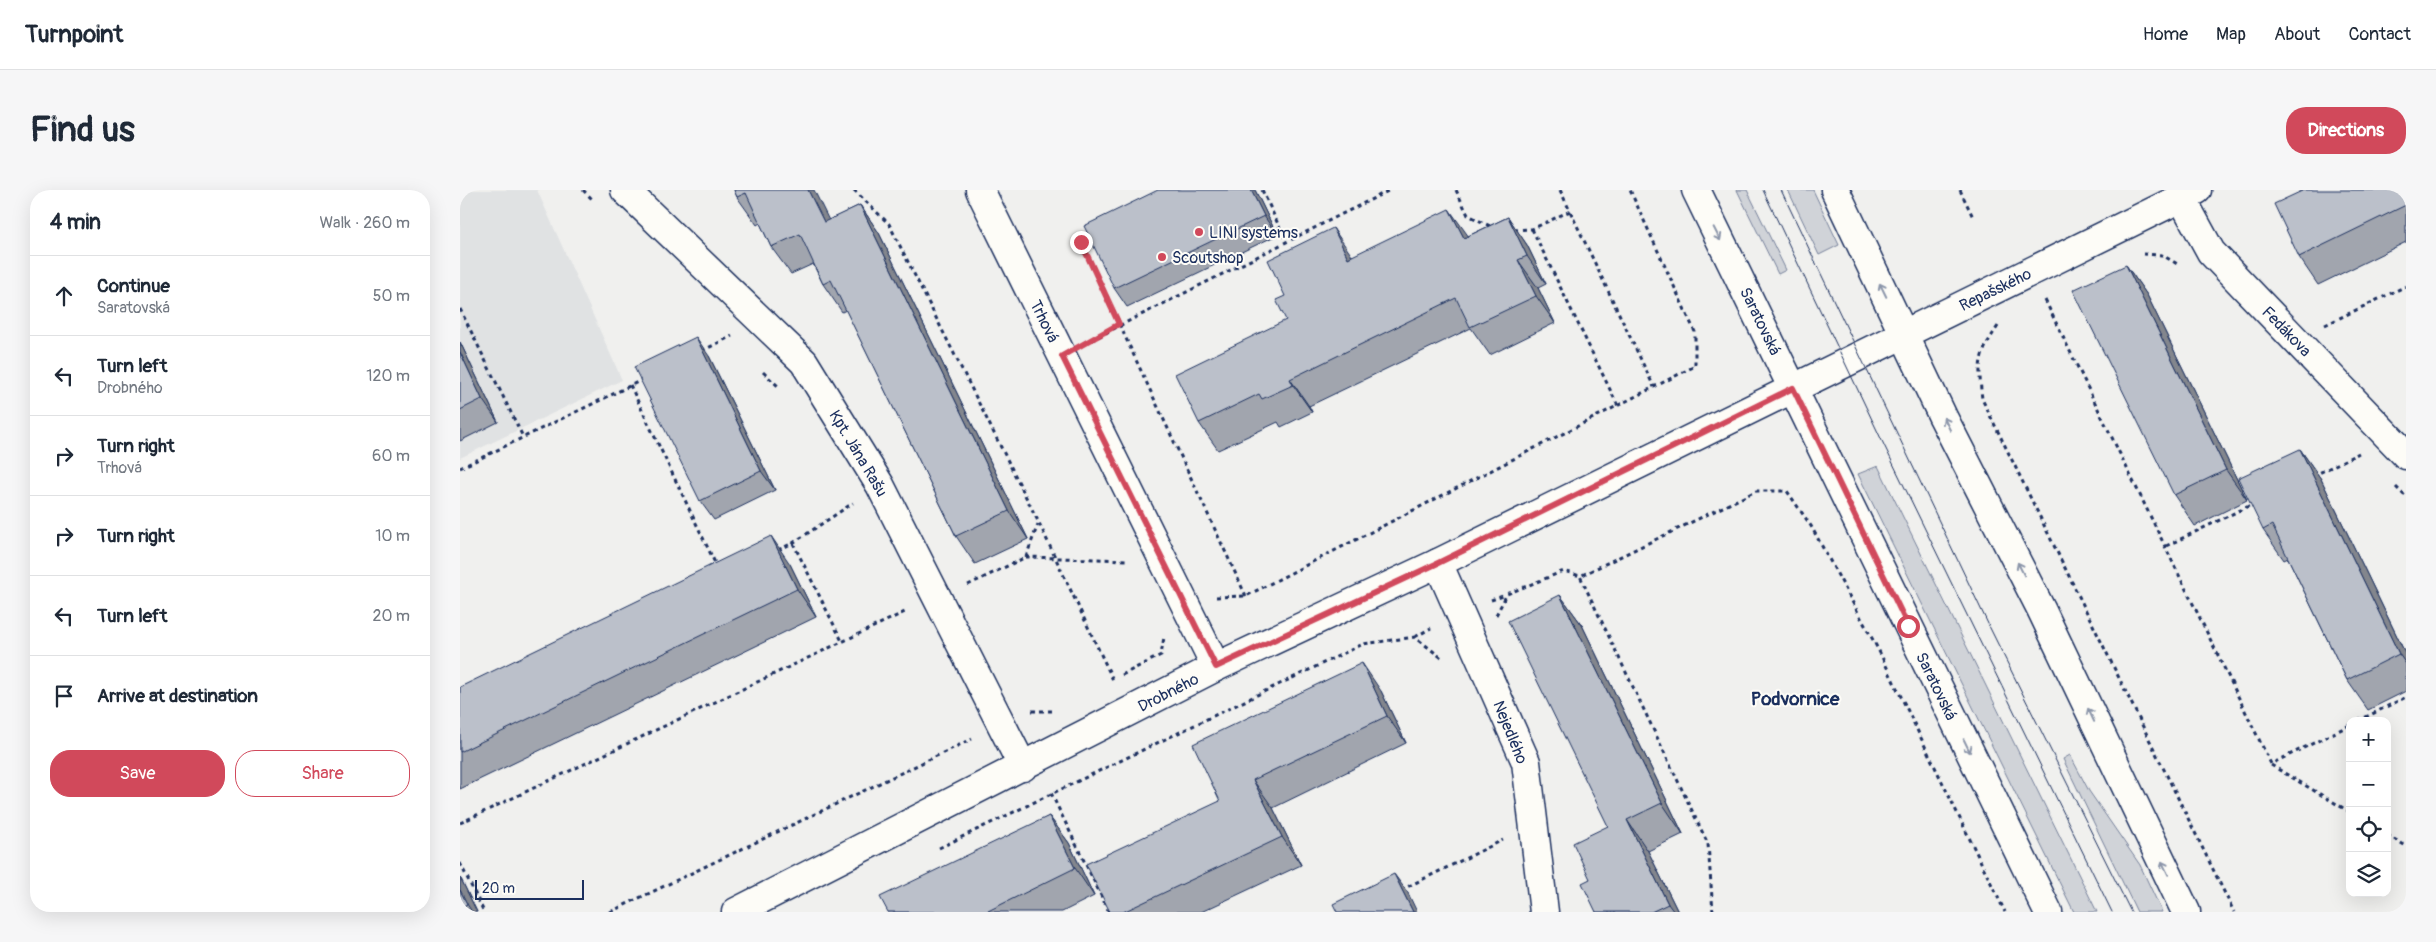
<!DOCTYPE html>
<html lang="en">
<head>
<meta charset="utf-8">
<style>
  :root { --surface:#fff; --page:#f6f6f7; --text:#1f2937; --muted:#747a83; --line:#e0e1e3; --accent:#d1495b }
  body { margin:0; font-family:Pangolin,sans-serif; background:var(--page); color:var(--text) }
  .controls { position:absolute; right:15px; bottom:15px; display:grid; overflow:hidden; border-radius:10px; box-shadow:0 5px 20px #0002 }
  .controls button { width:45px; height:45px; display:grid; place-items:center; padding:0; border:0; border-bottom:1px solid var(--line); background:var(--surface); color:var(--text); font:25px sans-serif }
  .scale { position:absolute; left:15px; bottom:12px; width:109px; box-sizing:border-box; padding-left:5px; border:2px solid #1b2f5e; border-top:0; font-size:14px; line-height:18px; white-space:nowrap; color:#1b2f5e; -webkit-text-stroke:4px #fdfcf7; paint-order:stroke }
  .stop { position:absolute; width:15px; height:15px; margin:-11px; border:4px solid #d1495b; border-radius:50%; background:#fff }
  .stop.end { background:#d1495b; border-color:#fff; box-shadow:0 1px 5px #0008 }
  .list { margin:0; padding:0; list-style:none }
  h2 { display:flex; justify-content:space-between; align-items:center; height:65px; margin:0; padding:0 20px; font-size:21px }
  h2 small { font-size:16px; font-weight:400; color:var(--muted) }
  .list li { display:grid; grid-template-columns:32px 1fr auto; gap:15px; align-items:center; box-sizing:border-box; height:80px; padding:0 20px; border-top:1px solid var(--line) }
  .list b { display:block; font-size:19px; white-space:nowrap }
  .list p { margin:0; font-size:16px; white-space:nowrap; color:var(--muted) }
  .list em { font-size:16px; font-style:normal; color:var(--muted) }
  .actions { display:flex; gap:10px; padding:15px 20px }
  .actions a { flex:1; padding:11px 0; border:1px solid var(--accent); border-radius:20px; text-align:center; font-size:18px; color:var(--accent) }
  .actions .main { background:var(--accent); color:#fff }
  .icon { flex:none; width:28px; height:28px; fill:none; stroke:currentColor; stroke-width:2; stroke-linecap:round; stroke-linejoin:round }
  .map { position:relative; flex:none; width:1946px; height:722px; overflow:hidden; border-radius:20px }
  header { display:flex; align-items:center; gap:30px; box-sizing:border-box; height:70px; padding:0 25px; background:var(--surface); border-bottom:1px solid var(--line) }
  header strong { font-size:24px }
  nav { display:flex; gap:28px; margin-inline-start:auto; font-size:18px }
  .intro { display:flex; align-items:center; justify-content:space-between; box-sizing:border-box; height:120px; padding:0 30px }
  h1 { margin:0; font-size:35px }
  .button { padding:12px 22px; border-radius:20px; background:var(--accent); color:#fff; font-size:18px; font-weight:700 }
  main { display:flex; gap:30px; padding:0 30px }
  aside { flex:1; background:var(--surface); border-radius:20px; box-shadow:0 5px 20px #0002 }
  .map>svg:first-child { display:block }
  .built { fill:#e0e2e3 }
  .green { fill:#d0d3d8; stroke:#76819b }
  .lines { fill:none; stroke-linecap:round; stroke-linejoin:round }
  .minor-casing { stroke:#1b2f5e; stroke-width:31 }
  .major-casing { stroke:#1b2f5e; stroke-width:31 }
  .path { stroke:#1b2f5e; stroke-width:3; stroke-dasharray:4 4; stroke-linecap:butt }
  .minor { stroke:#fdfcf7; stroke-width:28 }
  .major { stroke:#fdfcf7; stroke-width:28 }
  .tram { stroke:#1b2f5e; stroke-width:1 }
  .wall { fill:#a1a5ae; stroke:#1b2f5e }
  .shaded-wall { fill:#83868d; stroke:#1b2f5e }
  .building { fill:#bbc0ca; stroke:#1b2f5e }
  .oneway { stroke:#8c96aa }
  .route { stroke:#d1495b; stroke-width:6 }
  .poi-dot { fill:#d1495b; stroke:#fdfcf7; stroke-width:2 }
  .labels { text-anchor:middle; stroke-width:4; stroke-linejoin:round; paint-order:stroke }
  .poi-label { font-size:16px; fill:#1b2f5e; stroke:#fdfcf7; text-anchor:start }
  .street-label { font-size:16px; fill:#1b2f5e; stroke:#fdfcf7 }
  .quarter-label { font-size:19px; font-weight:bold; fill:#1b2f5e; stroke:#fdfcf7 }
</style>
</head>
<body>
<header>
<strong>Turnpoint</strong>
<nav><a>Home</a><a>Map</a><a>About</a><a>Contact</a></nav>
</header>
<div class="intro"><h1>Find us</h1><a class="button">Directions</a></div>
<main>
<aside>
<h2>4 min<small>Walk · 260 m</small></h2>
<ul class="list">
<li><svg class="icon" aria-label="ahead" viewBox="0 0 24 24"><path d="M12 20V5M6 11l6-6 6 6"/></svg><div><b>Continue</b><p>Saratovská</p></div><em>50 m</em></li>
<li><svg class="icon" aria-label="left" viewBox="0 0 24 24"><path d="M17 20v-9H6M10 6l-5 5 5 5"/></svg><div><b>Turn left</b><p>Drobného</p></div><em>120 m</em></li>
<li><svg class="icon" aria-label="right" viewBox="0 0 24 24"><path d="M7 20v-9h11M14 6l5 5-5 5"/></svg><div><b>Turn right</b><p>Trhová</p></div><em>60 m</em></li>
<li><svg class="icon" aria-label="right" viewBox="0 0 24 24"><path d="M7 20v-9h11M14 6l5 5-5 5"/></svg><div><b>Turn right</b></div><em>10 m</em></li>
<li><svg class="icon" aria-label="left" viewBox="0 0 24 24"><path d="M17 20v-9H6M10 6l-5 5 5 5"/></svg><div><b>Turn left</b></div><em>20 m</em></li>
<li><svg class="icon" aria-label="arrive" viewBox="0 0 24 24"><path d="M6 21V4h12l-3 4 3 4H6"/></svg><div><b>Arrive at destination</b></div></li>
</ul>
<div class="actions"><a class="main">Save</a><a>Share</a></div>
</aside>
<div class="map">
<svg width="1946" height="722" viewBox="0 0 1946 722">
  <rect width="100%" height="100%" fill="#f0f0ee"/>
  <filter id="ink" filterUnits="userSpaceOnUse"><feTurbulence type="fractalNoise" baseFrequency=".02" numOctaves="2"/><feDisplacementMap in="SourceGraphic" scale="10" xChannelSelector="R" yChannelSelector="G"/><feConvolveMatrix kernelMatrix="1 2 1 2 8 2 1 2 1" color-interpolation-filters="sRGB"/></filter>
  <g filter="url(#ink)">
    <path class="built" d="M 0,0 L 77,0 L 162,190 L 0,268 Z"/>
    <g class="green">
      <path d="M 1277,0 L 1287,0 L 1326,80 L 1318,84 Z"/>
      <path d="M 1328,0 L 1353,0 L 1379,55 L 1359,65 Z"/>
      <path d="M 1418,276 L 1637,722 L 1614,722 L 1398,284 Z"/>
      <path d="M 1610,565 L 1629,601 L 1680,675 L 1702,722 L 1677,722 L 1603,569 Z"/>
    </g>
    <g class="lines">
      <g class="minor-casing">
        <g id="minor">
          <path d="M 165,0 L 344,172 L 420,295 L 563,577"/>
          <path d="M 520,0 L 756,477"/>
          <path d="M 1721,7 L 1751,62 L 1946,265"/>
          <path d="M 978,373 L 1066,572 L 1084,722"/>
          <path d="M 276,722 L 756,477 L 978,373 L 1737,0"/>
        </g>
      </g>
      <g class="major-casing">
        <g id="major">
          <path d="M 1236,0 L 1588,722"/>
          <path d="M 1375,0 L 1483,227 L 1581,419 L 1726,722"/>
        </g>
      </g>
      <g class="path">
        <path d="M 123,0 L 133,10"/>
        <path d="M 394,0 L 429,34 L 579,333 L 653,490"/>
        <path d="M 802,0 L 826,51"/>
        <path d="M 996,0 L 1008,25 L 1032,37"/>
        <path d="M 1100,0 L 1194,197"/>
        <path d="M 1500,0 L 1513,27"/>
        <path d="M 1072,39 L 1158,216"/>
        <path d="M 1054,40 L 1072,39 L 1110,21"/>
        <path d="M 633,46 L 621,52 L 786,406"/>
        <path d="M 1683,64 L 1702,65 L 1719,75"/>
        <path d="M 1585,110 L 1811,574 L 1890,535"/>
        <path d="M 0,119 L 63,247"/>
        <path d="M 1865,135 L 1946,96"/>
        <path d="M 1538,136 C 1518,166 1518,173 1522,209 L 1774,722"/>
        <path d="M 631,150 L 930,0"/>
        <path d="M 242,161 L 272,146"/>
        <path d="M 303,182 L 320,198"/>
        <path d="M 170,195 L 256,375"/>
        <path d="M 0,278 L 184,189"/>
        <path d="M 1853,286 L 1899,263"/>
        <path d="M 1936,297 L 1946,307"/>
        <path d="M 333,353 L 382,451"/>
        <path d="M 1706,356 L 1793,314"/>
        <path d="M 318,360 L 333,353 L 393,313"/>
        <path d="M 566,367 L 578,334"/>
        <path d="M 508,395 L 566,367 L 668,370"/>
        <path d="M 756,407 L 786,406 L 1235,176 L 1235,142 L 1170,0"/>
        <path d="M 1031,410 L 1046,405"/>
        <path d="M 1036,425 L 1047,404 L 1104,381 L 1120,386"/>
        <path d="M 955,447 L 971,438"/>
        <path d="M 662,485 L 701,465 L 704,447"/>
        <path d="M 572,521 L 592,521"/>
        <path d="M 1898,531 L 1946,507"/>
        <path d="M 1811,575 L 1890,622"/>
        <path d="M 591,603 L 649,722"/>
        <path d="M 0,633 L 447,421"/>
        <path d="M 1927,645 L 1946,656"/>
        <path d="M 479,658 L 903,454 L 955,447 L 983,469"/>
        <path d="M 0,673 L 24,722"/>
        <path d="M 941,700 L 1043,650"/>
        <path d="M 150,722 L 512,549"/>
        <path d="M 1253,722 L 1248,654 L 1120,386 L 1296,301 L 1327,301 L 1351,336 L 1419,461 L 1545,722"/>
      </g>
      <use href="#minor" class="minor"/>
      <use href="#major" class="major"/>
      <g class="tram">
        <path d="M 1303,0 L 1424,255 L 1652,722"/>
        <path d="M 1321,0 L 1530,438 L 1671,722"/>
      </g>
    </g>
    <g class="wall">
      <path d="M 274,0 L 369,30 L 400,15 L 419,43 L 568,349 L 515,374 L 496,346 L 386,120 L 382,122 L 363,94 L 353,74 L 331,84 L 311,57 L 300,33 L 297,35 L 277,7 Z"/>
      <path d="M 795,0 L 817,45 L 667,117 L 654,98 Z"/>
      <path d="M 1946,0 L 1946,52 L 1858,95 L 1839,67 Z"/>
      <path d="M 1048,27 L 1067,55 L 1086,94 L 1078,98 L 1095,133 L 1030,165 L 1011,138 L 849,216 L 852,222 L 821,237 L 818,232 L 758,260 L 739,233 L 826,130 L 892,66 L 1008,46 Z"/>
      <path d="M 1666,75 L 1687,105 L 1787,310 L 1735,336 L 1714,305 Z"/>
      <path d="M 0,152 L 38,232 L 0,251 Z"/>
      <path d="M 249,166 L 315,300 L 254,330 L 240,311 Z"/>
      <path d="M 1840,259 L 1861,289 L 1946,465 L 1946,501 L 1908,520 L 1887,490 L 1828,368 L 1824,370 L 1803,340 Z"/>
      <path d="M 330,374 L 356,427 L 0,599 L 0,497 Z"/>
      <path d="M 1100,405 L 1122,435 L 1223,644 L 1188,661 L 1218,722 L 1136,722 L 1130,689 L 1148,636 Z"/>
      <path d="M 921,501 L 946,553 L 813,618 L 841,675 L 741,722 L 650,722 L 760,611 Z"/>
      <path d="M 589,626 L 609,653 L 634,706 L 602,722 L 428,722 Z"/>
      <path d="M 0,688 L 1,689 L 17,722 L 0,722 Z"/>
    </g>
    <g class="shaded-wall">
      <path d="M 348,0 L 354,0 L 383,59 L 364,32 Z"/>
      <path d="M 791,0 L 795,0 L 817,45 L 804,26 Z"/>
      <path d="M 400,15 L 419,43 L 568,349 L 549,321 Z"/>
      <path d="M 989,19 L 1009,47 L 1004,48 Z"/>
      <path d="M 1048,27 L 1067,55 L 1086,94 L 1067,66 Z"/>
      <path d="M 873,38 L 892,66 L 888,68 Z"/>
      <path d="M 1058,70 L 1078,98 L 1095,133 L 1076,106 Z"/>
      <path d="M 1666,75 L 1687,105 L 1787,310 L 1766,280 Z"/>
      <path d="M 236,147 L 249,166 L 315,300 L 301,281 Z"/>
      <path d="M 0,152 L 38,232 L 22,209 L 0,162 Z"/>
      <path d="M 830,189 L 849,216 L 852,222 L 833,195 Z"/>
      <path d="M 1840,259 L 1861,289 L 1946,465 L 1946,474 L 1939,464 Z"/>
      <path d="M 311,346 L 330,374 L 356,427 L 337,399 Z"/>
      <path d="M 1100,405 L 1122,435 L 1223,644 L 1202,613 Z"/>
      <path d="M 902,473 L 921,501 L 946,553 L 927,526 Z"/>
      <path d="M 793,590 L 813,618 L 841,675 L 822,647 Z"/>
      <path d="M 589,626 L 609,653 L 634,706 L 615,678 Z"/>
      <path d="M 1167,630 L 1188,661 L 1218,722 L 1214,722 L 1208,714 Z"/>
      <path d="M 934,684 L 948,703 L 957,722 L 953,722 Z"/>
      <path d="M 0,688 L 1,689 L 17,722 L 12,722 L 7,714 L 0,700 Z"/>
    </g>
    <g class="building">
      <path d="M 274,0 L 348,0 L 364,32 L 400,15 L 549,321 L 496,346 L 371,90 L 363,94 L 340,44 L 311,57 L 286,3 L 277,7 Z"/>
      <path d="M 698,0 L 791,0 L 804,26 L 654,98 L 624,36 Z"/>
      <path d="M 1844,0 L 1946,0 L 1946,15 L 1839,67 L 1814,14 Z"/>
      <path d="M 989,19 L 1004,48 L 1048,27 L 1067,66 L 1058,70 L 1076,106 L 1010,137 L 996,108 L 830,189 L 833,195 L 802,209 L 799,204 L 739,233 L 715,184 L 826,130 L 816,110 L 825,106 L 808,70 L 873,38 L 888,68 Z"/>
      <path d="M 1666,75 L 1766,280 L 1714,305 L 1613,100 Z"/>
      <path d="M 236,147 L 301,281 L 240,311 L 174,177 Z"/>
      <path d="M 0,162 L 22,209 L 0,220 Z"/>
      <path d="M 1840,259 L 1939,464 L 1887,490 L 1812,335 L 1803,340 L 1778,288 Z"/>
      <path d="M 311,346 L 337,399 L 0,562 L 0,497 Z"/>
      <path d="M 1100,405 L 1202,613 L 1167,630 L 1208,714 L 1191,722 L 1136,722 L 1122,693 L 1130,689 L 1113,653 L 1148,636 L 1048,431 Z"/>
      <path d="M 902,473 L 927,526 L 793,590 L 822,647 L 663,722 L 650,722 L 626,674 L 760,611 L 733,554 Z"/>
      <path d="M 589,626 L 615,678 L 526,722 L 428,722 L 420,707 Z"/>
      <path d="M 934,684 L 953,722 L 877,722 L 873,714 Z"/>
      <path d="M 0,700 L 7,714 L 0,718 Z"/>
    </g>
    <defs><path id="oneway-shaft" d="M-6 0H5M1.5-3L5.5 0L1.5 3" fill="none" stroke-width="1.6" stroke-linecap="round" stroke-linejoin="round" transform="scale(1.25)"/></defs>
    <g class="oneway">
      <use href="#oneway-shaft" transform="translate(1257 44) rotate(63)"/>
      <use href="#oneway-shaft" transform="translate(1423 100) rotate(-116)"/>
      <use href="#oneway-shaft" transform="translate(1487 234) rotate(-117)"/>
      <use href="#oneway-shaft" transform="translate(1561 379) rotate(-117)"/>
      <use href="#oneway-shaft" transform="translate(1631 525) rotate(-115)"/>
      <use href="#oneway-shaft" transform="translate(1507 556) rotate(64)"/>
      <use href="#oneway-shaft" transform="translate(1705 678) rotate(-116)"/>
    </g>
  </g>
  <g class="lines" filter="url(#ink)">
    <path class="route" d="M 621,52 L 659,134 L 602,166 L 756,477 L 978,373 L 1333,198 L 1448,436"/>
  </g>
  <g class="poi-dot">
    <circle cx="739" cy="42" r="5"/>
    <circle cx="702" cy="67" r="5"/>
  </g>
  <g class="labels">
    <g class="poi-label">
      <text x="749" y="48">LINI systems</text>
      <text x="712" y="73">Scoutshop</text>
    </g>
    <g class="street-label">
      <text transform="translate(1535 99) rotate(-26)" y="6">Repašského</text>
      <text transform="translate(585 131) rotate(64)" y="6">Trhová</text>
      <text transform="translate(1301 131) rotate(64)" y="6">Saratovská</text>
      <text transform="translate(1827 141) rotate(46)" y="6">Fedákova</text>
      <text transform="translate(399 263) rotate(59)" y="6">Kpt. Jána Rašu</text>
      <text transform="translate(1477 496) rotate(64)" y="6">Saratovská</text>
      <text transform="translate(708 502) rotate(-27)" y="6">Drobného</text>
      <text transform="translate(1051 542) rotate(68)" y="6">Nejedlého</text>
    </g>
    <g class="quarter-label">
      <text x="1335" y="515">Podvornice</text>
    </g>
  </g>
</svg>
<div class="controls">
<button>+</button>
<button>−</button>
<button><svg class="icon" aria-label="locate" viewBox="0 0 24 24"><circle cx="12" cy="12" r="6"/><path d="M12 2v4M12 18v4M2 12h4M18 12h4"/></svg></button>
<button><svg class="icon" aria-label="layers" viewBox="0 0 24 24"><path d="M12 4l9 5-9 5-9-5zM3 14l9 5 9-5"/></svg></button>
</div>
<div class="scale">20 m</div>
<div class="stop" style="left:1448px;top:436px"></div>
<div class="stop end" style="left:621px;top:52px"></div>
</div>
</main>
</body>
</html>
